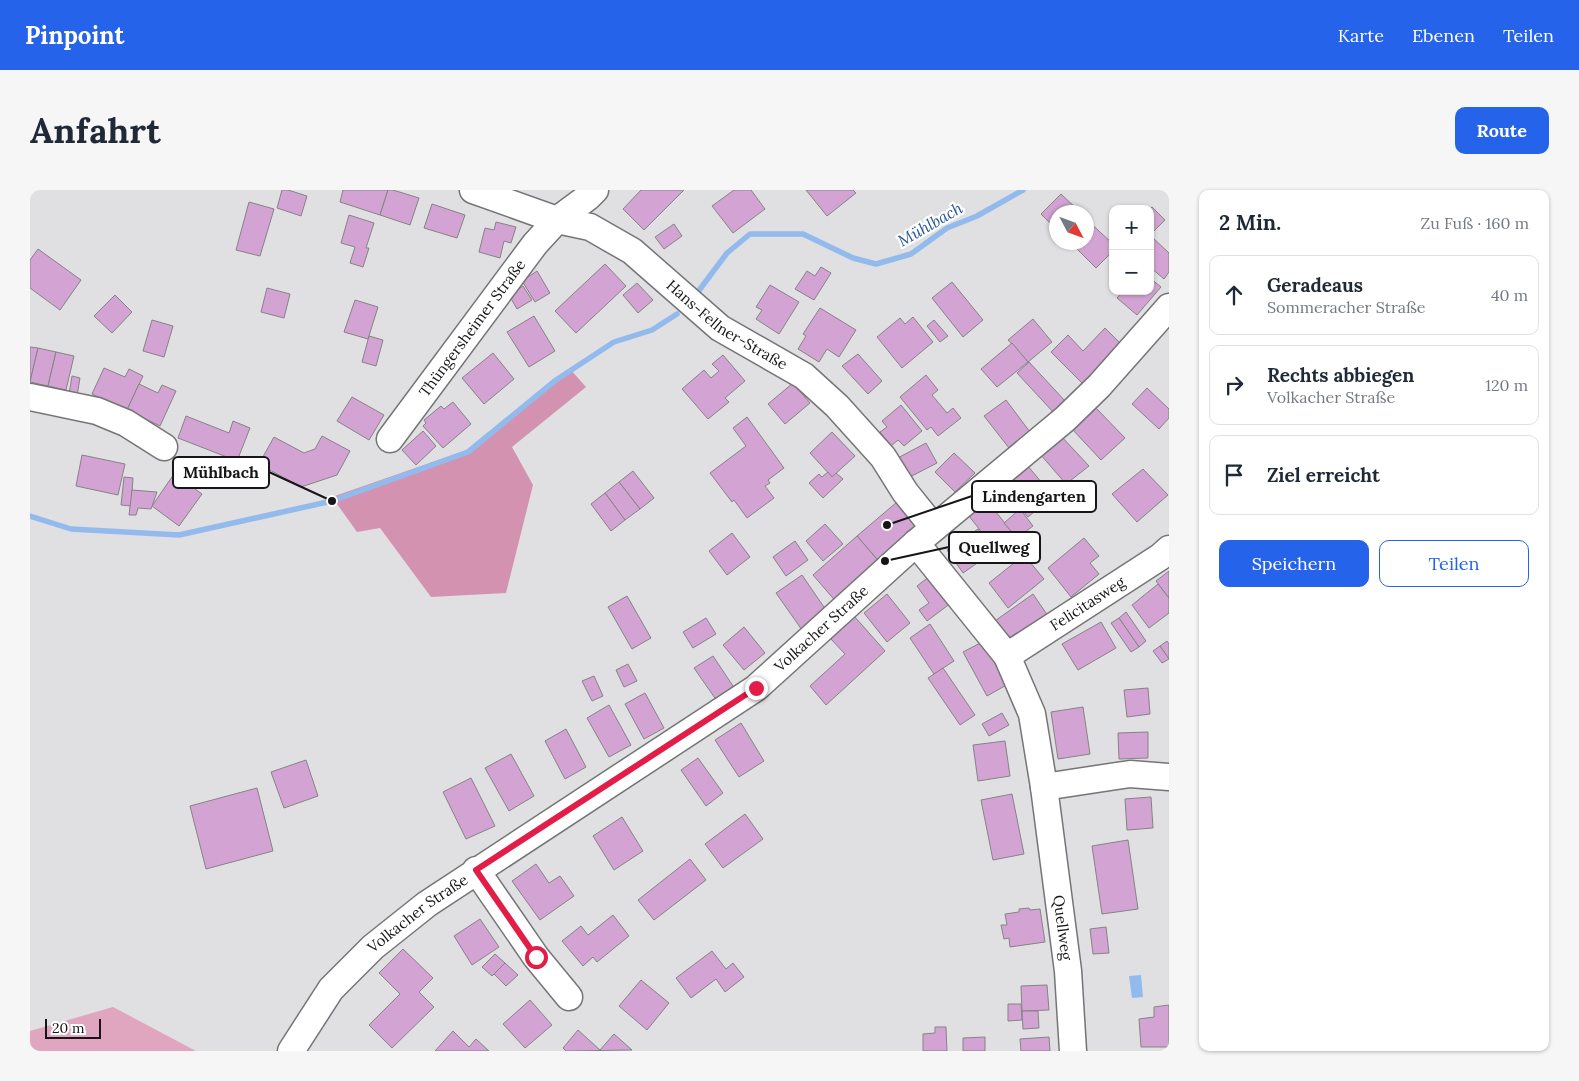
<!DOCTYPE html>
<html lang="de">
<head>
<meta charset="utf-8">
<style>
  :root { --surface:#fff; --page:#f6f6f7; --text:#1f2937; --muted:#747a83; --line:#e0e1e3; --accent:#2563eb }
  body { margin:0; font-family:Lora,serif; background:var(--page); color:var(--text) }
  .controls { position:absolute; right:15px; top:15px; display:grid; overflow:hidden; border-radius:10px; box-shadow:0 1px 4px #0004 }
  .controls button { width:45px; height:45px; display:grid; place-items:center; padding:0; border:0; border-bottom:1px solid var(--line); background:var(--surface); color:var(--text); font:25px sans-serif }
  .compass { position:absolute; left:1019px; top:15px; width:45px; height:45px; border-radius:50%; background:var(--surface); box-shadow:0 1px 4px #0004; rotate:131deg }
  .scale { position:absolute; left:15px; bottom:12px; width:56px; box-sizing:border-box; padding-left:5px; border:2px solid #161517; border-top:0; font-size:14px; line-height:18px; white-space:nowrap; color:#161517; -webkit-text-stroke:4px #fff; paint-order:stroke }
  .stop { position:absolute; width:15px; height:15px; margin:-11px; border:4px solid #e11d48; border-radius:50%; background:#fff }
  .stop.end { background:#e11d48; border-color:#fff; box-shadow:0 1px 5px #0008 }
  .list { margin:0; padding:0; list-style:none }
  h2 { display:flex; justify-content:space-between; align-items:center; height:65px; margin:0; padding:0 20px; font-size:21px }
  h2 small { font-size:16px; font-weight:400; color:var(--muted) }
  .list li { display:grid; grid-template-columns:32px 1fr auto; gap:15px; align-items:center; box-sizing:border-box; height:80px; margin:0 10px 10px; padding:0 10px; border:1px solid var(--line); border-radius:10px }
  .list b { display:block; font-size:19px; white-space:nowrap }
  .list p { margin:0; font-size:16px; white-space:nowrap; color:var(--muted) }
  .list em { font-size:16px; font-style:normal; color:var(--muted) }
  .actions { display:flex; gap:10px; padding:15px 20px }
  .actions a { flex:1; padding:11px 0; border:1px solid var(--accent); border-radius:10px; text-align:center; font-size:18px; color:var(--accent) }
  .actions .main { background:var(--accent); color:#fff }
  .icon { flex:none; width:28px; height:28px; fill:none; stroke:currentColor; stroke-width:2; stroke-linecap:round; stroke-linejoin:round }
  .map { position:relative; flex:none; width:1139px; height:861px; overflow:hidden; border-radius:10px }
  header { display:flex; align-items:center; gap:30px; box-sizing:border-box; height:70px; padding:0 25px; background:var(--accent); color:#fff }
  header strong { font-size:24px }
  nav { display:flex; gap:28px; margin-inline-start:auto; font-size:18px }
  .intro { display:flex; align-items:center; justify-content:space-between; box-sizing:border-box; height:120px; padding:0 30px }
  h1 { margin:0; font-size:35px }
  .button { padding:12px 22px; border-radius:10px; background:var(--accent); color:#fff; font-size:18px; font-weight:700 }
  main { display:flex; gap:30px; padding:0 30px }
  aside { flex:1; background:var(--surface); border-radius:10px; box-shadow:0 1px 4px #0004 }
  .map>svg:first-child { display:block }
  .green { fill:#e0a5bf }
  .forest { fill:#d393b0 }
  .water { fill:#92baec }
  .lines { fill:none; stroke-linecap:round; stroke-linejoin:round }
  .stream { stroke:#92baec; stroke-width:5.5 }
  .building { fill:#d3a4d3; stroke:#858385 }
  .minor-casing { stroke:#757477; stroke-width:29 }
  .minor { stroke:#fff; stroke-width:26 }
  .route { stroke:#e11d48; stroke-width:6 }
  .labels { text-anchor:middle; stroke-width:4.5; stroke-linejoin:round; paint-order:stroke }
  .street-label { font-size:15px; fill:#161517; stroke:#fff }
  .water-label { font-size:16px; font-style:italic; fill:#255896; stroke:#fff }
  .leader { fill:none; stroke:#161517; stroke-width:2 }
  .callout-dot { fill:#161517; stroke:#fff; stroke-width:2 }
  .callout { fill:#fff; stroke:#161517; stroke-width:2 }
  .callout-label { font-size:16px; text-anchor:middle; font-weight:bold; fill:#161517 }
</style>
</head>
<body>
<header>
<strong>Pinpoint</strong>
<nav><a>Karte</a><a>Ebenen</a><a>Teilen</a></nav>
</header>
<div class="intro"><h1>Anfahrt</h1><a class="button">Route</a></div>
<main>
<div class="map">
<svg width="1139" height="861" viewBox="0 0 1139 861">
  <rect width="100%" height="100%" fill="#e0dfe2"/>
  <path class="green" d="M 83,817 L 166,861 L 0,861 L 0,841 Z"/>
  <path class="forest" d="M 540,179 L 556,197 L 482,257 L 503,295 L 476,403 L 401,407 L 350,338 L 327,342 L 302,307 L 437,260 Z"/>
  <path class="water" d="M 1111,785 L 1113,807 L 1102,808 L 1099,786 Z"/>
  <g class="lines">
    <g class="stream">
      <path d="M 667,103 L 697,63 L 720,44 L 773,44 L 823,68 L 846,74 L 881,64 L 917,38 L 947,26 L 993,0"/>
      <path d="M 0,326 L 41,339 L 149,345 L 302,311 L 438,262 L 526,190 L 584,152 L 622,140 L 647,124"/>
    </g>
  </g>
  <g class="building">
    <path d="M 252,0 L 258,0 L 277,6 L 271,26 L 247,18 Z"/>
    <path d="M 313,0 L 358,0 L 350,25 L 310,12 Z"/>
    <path d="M 358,0 L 363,0 L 389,8 L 380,35 L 350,25 Z"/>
    <path d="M 611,0 L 654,0 L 614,40 L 593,19 Z"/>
    <path d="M 704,0 L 721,0 L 735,19 L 703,43 L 682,16 Z"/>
    <path d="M 776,0 L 823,0 L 826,3 L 797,26 Z"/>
    <path d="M 1031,4 L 1050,22 L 1026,22 L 1026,39 L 1011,24 Z"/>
    <path d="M 219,12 L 244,19 L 230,66 L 206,60 Z"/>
    <path d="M 402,14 L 435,25 L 427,48 L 394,38 Z"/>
    <path d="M 1122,17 L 1135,30 L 1120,45 L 1120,19 Z"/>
    <path d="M 319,25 L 344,33 L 336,58 L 339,58 L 333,77 L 320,73 L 325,57 L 311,53 Z"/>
    <path d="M 1056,29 L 1083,54 L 1083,61 L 1066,78 L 1040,52 L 1056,52 Z"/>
    <path d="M 466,32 L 486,37 L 481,53 L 474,51 L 470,68 L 449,62 L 455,38 L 464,40 Z"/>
    <path d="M 644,34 L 652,46 L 634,59 L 625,47 Z"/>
    <path d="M 1122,47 L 1139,63 L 1139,82 L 1134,89 L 1120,77 L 1120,49 Z"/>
    <path d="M 8,59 L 51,90 L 30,120 L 0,98 L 0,70 Z"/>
    <path d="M 575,74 L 596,96 L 546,143 L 525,121 Z"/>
    <path d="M 791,77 L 801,83 L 784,110 L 765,99 L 777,81 L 785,86 Z"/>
    <path d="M 507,81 L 520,103 L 505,112 L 492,91 Z"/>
    <path d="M 1120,88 L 1131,97 L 1107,125 L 1087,108 L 1093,101 L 1120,101 Z"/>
    <path d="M 922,92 L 953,130 L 933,147 L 902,108 Z"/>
    <path d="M 607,93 L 623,110 L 608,123 L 593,105 Z"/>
    <path d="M 740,95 L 769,112 L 749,144 L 726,129 L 732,120 L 726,117 Z"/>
    <path d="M 493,96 L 502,110 L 487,119 L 479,105 Z"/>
    <path d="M 237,98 L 260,104 L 254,128 L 231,122 Z"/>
    <path d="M 85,105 L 102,122 L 82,143 L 64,126 Z"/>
    <path d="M 325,110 L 348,117 L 338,149 L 314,142 Z"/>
    <path d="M 790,118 L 826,140 L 809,167 L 797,159 L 789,172 L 768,159 L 776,146 L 773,144 Z"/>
    <path d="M 504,126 L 525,161 L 499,177 L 477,142 Z"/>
    <path d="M 883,127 L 903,152 L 872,178 L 847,147 L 870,128 L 875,134 Z"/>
    <path d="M 1003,129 L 1022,152 L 998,172 L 978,150 Z"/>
    <path d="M 122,130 L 143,136 L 134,167 L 113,161 Z"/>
    <path d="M 904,130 L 918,146 L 910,152 L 897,136 Z"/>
    <path d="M 1075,138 L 1092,155 L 1053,194 L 1021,162 L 1038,145 L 1053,161 Z"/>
    <path d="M 339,146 L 353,150 L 346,176 L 332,172 Z"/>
    <path d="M 982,153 L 998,172 L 967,197 L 951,179 Z"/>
    <path d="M 0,157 L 8,158 L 0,192 Z"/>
    <path d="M 8,158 L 26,162 L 18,196 L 0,192 Z"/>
    <path d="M 26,162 L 44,166 L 36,200 L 18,196 Z"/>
    <path d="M 463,163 L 484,189 L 454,214 L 432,188 Z"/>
    <path d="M 828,164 L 852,191 L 838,204 L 812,176 Z"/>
    <path d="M 693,165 L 715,191 L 695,208 L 699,212 L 678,229 L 652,199 L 674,180 L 681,188 L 689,181 L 682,174 Z"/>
    <path d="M 999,172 L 1036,212 L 1024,223 L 987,183 Z"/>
    <path d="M 74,178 L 95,187 L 99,179 L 113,186 L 97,220 L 62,204 Z"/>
    <path d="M 896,185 L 908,200 L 902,205 L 917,223 L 923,218 L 931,228 L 908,246 L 901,237 L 897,240 L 870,207 Z"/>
    <path d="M 42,186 L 50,188 L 47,206 L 39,204 Z"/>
    <path d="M 763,193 L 780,213 L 755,234 L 738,214 Z"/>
    <path d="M 109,194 L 128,203 L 132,195 L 146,201 L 130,236 L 97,220 Z"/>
    <path d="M 1117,198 L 1139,219 L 1139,228 L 1129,239 L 1102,214 Z"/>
    <path d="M 322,207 L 354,225 L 339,250 L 307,231 Z"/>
    <path d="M 976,210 L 1000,242 L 979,258 L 954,226 Z"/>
    <path d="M 423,212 L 441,234 L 413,258 L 393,236 L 396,233 L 394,230 L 411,216 L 414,219 Z"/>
    <path d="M 871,215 L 892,241 L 874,256 L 868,250 L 861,256 L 850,242 L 857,237 L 852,231 Z"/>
    <path d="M 1066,218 L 1095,248 L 1071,270 L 1042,239 Z"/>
    <path d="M 156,226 L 199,243 L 203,231 L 220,238 L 207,271 L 148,248 Z"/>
    <path d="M 717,227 L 754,278 L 738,290 L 740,293 L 735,296 L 744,308 L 717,328 L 704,310 L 702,312 L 680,283 L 716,256 L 703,238 Z"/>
    <path d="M 393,241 L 406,256 L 386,275 L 372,260 Z"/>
    <path d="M 802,242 L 825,266 L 802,287 L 780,263 Z"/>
    <path d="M 292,246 L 320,261 L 307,285 L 271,297 L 229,274 L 244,247 L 274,263 L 285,259 Z"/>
    <path d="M 1031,246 L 1059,276 L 1036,294 L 1010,264 Z"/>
    <path d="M 896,253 L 907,273 L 874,290 L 864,270 Z"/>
    <path d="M 924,263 L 945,283 L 925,302 L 905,282 Z"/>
    <path d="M 52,265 L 95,274 L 88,305 L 46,296 Z"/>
    <path d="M 997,275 L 1023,306 L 998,327 L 971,295 Z"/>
    <path d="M 1113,279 L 1138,305 L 1107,332 L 1082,304 Z"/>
    <path d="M 603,281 L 624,308 L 610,319 L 589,292 Z"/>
    <path d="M 798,282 L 802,287 L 806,283 L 813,289 L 793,308 L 779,293 L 789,284 L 792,287 Z"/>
    <path d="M 144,284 L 172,304 L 149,336 L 122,316 Z"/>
    <path d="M 94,287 L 103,288 L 101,316 L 91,315 Z"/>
    <path d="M 589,292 L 610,319 L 595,330 L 575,303 Z"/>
    <path d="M 102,300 L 127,302 L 121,319 L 108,318 L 106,325 L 99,325 Z"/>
    <path d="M 575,303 L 595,330 L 581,341 L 561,314 Z"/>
    <path d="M 953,306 L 987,348 L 968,363 L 935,321 Z"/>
    <path d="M 867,312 L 892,341 L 852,375 L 827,346 Z"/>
    <path d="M 990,319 L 1003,336 L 987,348 L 974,333 Z"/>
    <path d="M 795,334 L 813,354 L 793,371 L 776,351 Z"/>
    <path d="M 948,339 L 963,362 L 933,383 L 917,360 Z"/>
    <path d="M 702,343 L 720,367 L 697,385 L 679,361 Z"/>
    <path d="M 827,346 L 852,375 L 808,414 L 783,385 Z"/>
    <path d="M 1054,348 L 1069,366 L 1060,373 L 1069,384 L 1041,407 L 1018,378 Z"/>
    <path d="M 765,351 L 778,370 L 756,386 L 743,367 Z"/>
    <path d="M 994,365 L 1014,389 L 978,418 L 959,393 Z"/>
    <path d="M 1139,381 L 1139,408 L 1126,391 Z"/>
    <path d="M 905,382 L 925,410 L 897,431 L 889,420 L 899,413 L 887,396 Z"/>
    <path d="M 772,385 L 798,423 L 772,440 L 746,403 Z"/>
    <path d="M 1128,394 L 1139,408 L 1139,423 L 1119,438 L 1102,415 Z"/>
    <path d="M 857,404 L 880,433 L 857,452 L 834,423 Z"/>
    <path d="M 1003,404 L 1018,426 L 978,455 L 962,433 Z"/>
    <path d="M 597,406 L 621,448 L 602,459 L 578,417 Z"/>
    <path d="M 1096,422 L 1116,451 L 1109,457 L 1089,428 Z"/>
    <path d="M 824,426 L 855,461 L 796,515 L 780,496 L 815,464 L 800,448 Z"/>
    <path d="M 676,428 L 686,444 L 663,458 L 653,442 Z"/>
    <path d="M 1089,428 L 1109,457 L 1101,462 L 1081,433 Z"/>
    <path d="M 1071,432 L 1086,458 L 1048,480 L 1032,454 Z"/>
    <path d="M 900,434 L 924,471 L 904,484 L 880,448 Z"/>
    <path d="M 714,437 L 735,463 L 714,480 L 693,455 Z"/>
    <path d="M 956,450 L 980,493 L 957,506 L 933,462 Z"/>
    <path d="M 1137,451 L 1139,454 L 1139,469 L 1130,456 Z"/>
    <path d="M 1130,456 L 1139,469 L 1132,473 L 1123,461 Z"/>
    <path d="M 683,466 L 705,499 L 687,511 L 664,478 Z"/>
    <path d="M 598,474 L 607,491 L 594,497 L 586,480 Z"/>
    <path d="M 913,478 L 945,525 L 930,535 L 898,488 Z"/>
    <path d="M 564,486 L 573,506 L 562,511 L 552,491 Z"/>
    <path d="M 1118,498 L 1120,524 L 1097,527 L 1094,500 Z"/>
    <path d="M 615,503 L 634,538 L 614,549 L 595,514 Z"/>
    <path d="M 579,515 L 601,555 L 579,567 L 557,528 Z"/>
    <path d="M 1053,517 L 1060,564 L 1028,569 L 1021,522 Z"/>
    <path d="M 972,523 L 979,535 L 959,546 L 952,534 Z"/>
    <path d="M 711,533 L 734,571 L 709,587 L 685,550 Z"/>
    <path d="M 536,539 L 556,577 L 535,589 L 515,551 Z"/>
    <path d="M 1118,542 L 1118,568 L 1089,569 L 1088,543 Z"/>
    <path d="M 975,551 L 980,586 L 948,591 L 943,555 Z"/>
    <path d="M 481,564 L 504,606 L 479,621 L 455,578 Z"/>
    <path d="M 668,568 L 693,603 L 676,616 L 651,580 Z"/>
    <path d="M 276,570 L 288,606 L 254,618 L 241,582 Z"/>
    <path d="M 441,588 L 465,636 L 436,649 L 413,602 Z"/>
    <path d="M 227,598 L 243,661 L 176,679 L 160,616 Z"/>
    <path d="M 982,604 L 994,664 L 963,670 L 951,610 Z"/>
    <path d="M 1121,607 L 1123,638 L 1097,640 L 1095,609 Z"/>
    <path d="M 715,624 L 733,649 L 693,678 L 675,654 Z"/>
    <path d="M 592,627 L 613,661 L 584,680 L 563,646 Z"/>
    <path d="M 1098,650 L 1108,719 L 1072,724 L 1062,656 Z"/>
    <path d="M 660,669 L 676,690 L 624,730 L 608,710 Z"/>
    <path d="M 506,674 L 519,693 L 530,686 L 544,706 L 510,730 L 482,691 Z"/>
    <path d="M 999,718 L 1000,720 L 1010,719 L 1015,752 L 980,757 L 979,748 L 974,749 L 971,735 L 977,735 L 975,724 L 989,722 L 989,719 Z"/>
    <path d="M 583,725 L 599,746 L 567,772 L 563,767 L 553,776 L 532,751 L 551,736 L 558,745 Z"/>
    <path d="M 450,729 L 469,757 L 442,775 L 424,746 Z"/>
    <path d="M 1076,737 L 1079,763 L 1063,764 L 1060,739 Z"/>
    <path d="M 373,759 L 403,788 L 389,802 L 404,817 L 362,858 L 339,835 L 370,804 L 349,783 Z"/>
    <path d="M 682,761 L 696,779 L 703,773 L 714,787 L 695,802 L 686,789 L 661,808 L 646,788 Z"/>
    <path d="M 465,764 L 475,773 L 462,786 L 452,777 Z"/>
    <path d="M 475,773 L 488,785 L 476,796 L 464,784 Z"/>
    <path d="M 611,790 L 639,813 L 617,840 L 589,816 Z"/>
    <path d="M 1017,795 L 1019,820 L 992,821 L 991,796 Z"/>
    <path d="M 500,810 L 522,835 L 495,858 L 473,834 Z"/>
    <path d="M 978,814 L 991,814 L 992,830 L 978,831 Z"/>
    <path d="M 1139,815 L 1139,857 L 1111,857 L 1109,829 L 1124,827 L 1124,817 Z"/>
    <path d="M 992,821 L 1008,821 L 1009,838 L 993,839 Z"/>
    <path d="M 905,837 L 916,837 L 917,861 L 893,861 L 893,844 L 905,843 Z"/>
    <path d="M 548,840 L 570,860 L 584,844 L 602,860 L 536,861 L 533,858 Z"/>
    <path d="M 423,841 L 439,857 L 446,849 L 459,861 L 405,861 Z"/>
    <path d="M 955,847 L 955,861 L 933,861 L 933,848 Z"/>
    <path d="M 1019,847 L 1020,861 L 991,861 L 990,849 Z"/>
  </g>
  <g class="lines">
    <g class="minor-casing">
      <g id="minor">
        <path id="s1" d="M 443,0 L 527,30 L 560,37 L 602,61 L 690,138 L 774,186 L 807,216 L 853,267 L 875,302 L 904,338"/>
        <path d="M 0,207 L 67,221 L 96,233 L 134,257"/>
        <path id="s2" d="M 360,249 L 505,54 L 527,30 L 558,7 L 565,0"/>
        <path id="s3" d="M 886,353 L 977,466 L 1002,524 L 1014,597 L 1038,781 L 1043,861"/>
        <path id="s4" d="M 977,466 L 1130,367 L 1139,359"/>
        <path d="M 1014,597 L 1100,584 L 1139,587"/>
        <path d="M 446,680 L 506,767 L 539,807"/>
        <path id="s5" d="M 261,861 L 301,799 L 343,757 L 397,714 L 726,498 L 886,353 L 1035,229 L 1069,196 L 1139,117"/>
      </g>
    </g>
    <use href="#minor" class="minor"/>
  </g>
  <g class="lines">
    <path class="route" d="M 506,767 L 446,680 L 726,498"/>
  </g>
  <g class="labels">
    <g class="street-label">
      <text dy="5" stroke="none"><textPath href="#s1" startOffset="292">Hans-Fellner-Straße</textPath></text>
      <text dy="5" stroke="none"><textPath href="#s2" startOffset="138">Thüngersheimer Straße</textPath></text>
      <text dy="5" stroke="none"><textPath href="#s4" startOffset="96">Felicitasweg</textPath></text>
      <text dy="5" stroke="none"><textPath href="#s5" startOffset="684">Volkacher Straße</textPath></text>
      <text dy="5" stroke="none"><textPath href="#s5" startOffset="189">Volkacher Straße</textPath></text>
      <text dy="5" stroke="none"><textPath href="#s3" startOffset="424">Quellweg</textPath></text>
    </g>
    <g class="water-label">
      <text transform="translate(900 34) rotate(-30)" y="6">Mühlbach</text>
    </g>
  </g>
  <path class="leader" d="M302 311L239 282M857 335L942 306M855 371L919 357"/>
  <g class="callout-dot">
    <circle cx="302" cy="311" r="5"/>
    <circle cx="857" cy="335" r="5"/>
    <circle cx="855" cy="371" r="5"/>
  </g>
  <g class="callout">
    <rect x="143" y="267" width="96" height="31" rx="5"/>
    <rect x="942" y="291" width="124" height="31" rx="5"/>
    <rect x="919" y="342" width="91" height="31" rx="5"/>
  </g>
  <g class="callout-label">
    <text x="191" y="288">Mühlbach</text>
    <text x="1004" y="312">Lindengarten</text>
    <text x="964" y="363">Quellweg</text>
  </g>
</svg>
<div class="controls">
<button>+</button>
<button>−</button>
</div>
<svg class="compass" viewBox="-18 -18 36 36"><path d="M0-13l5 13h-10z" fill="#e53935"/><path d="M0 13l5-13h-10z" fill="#747a83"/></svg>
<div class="scale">20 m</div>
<div class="stop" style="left:506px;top:767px"></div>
<div class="stop end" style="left:726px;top:498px"></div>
</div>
<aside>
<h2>2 Min.<small>Zu Fuß · 160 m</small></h2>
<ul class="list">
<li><svg class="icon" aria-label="ahead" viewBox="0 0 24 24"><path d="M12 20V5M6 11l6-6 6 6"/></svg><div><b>Geradeaus</b><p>Sommeracher Straße</p></div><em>40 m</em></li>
<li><svg class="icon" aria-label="right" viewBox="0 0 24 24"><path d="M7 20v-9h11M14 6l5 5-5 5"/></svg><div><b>Rechts abbiegen</b><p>Volkacher Straße</p></div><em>120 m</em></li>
<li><svg class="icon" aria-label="arrive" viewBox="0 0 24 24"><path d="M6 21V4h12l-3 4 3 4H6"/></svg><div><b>Ziel erreicht</b></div></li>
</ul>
<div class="actions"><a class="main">Speichern</a><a>Teilen</a></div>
</aside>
</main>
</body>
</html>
